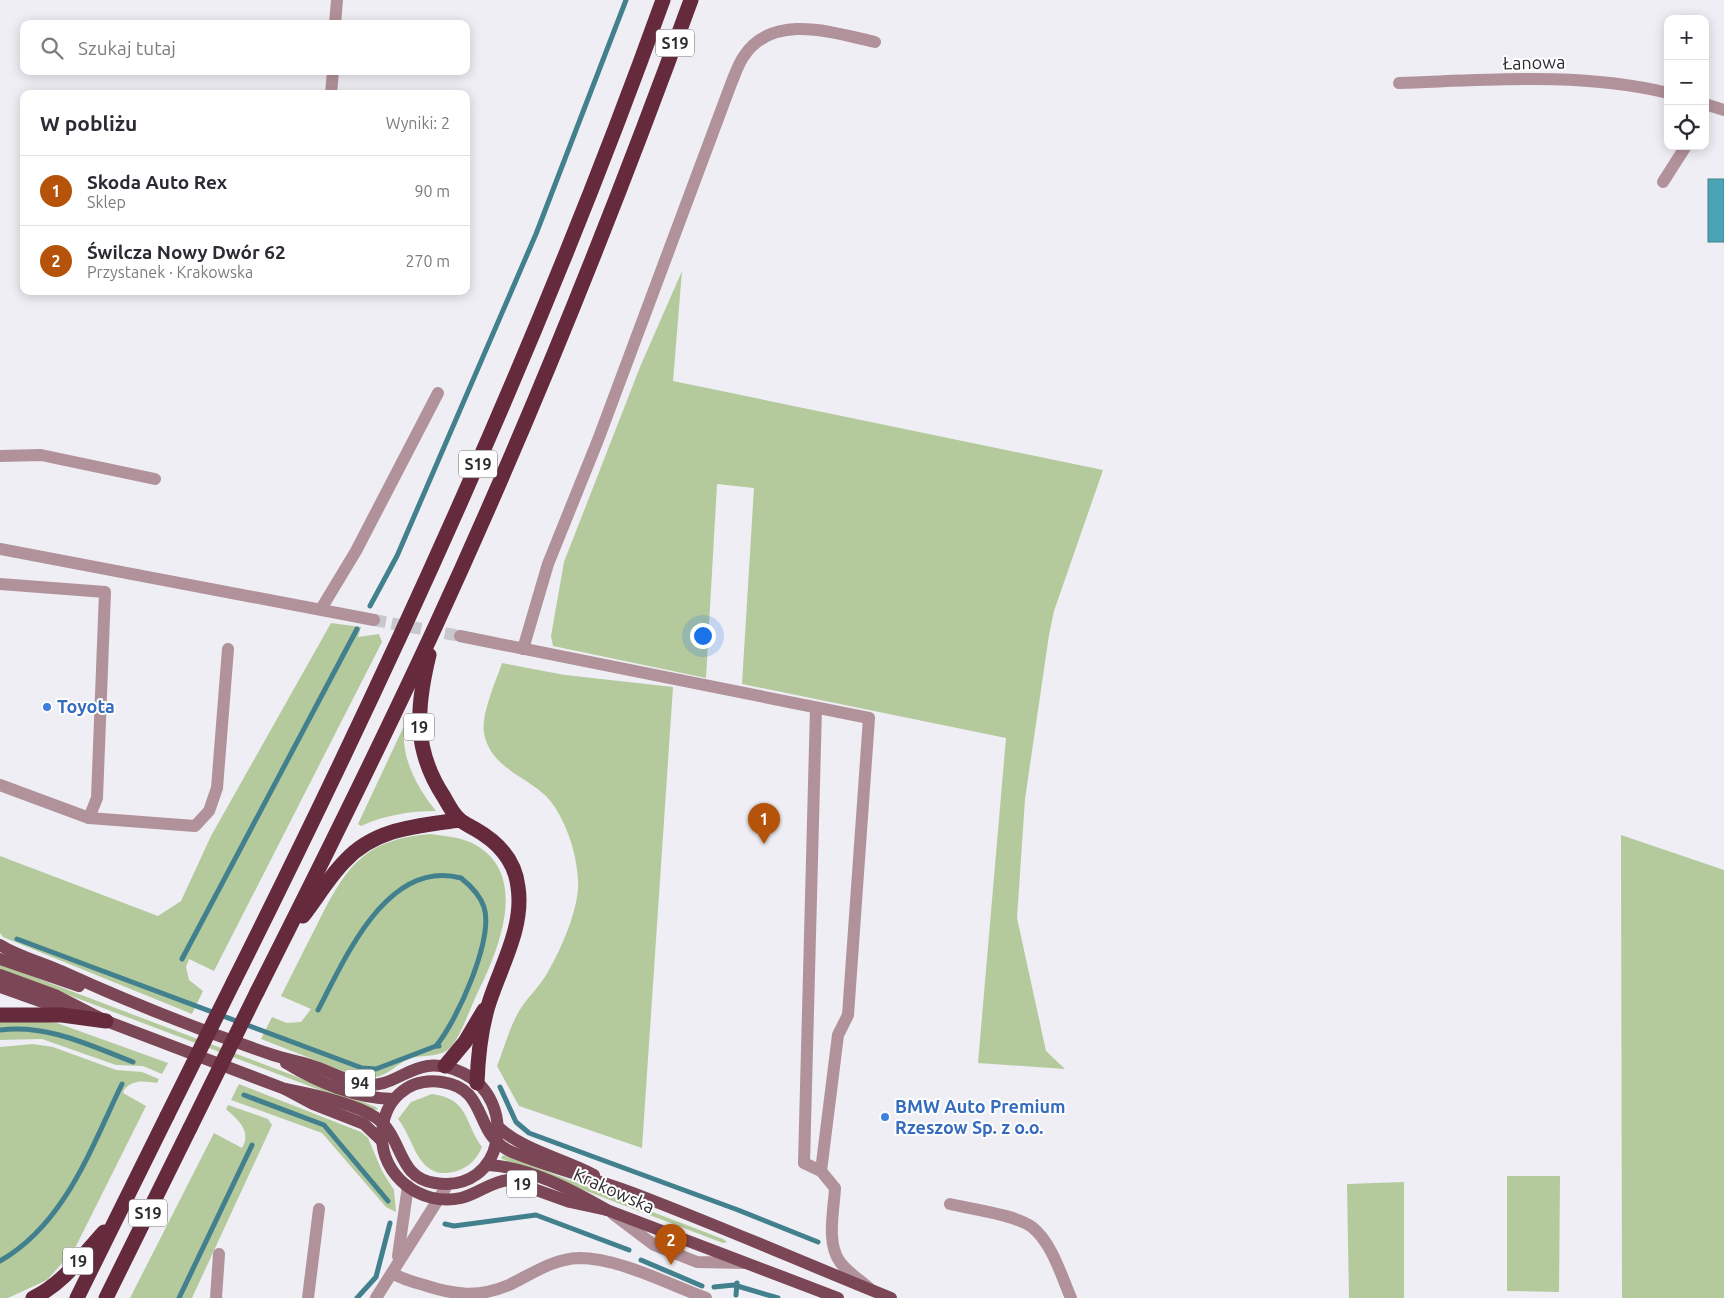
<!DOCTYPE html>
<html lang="pl">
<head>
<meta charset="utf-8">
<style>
  :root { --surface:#fff; --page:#f7f7f7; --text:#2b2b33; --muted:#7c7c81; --line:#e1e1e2; --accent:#b45309 }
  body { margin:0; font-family:Ubuntu,sans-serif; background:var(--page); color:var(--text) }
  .controls { position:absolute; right:15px; top:15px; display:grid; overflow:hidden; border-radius:10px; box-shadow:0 2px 12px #0003 }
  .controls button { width:45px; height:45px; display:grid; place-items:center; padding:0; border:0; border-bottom:1px solid var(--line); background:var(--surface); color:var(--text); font:25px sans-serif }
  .you { position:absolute; left:702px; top:635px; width:18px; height:18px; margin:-12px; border:4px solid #fff; border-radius:50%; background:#1a73e8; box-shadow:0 0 0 8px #1a73e833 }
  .badge { display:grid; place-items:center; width:32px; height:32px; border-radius:50%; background:var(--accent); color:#fff; font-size:16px; font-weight:700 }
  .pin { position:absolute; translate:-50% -41px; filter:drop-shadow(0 1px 2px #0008) }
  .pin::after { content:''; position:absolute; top:26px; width:18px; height:15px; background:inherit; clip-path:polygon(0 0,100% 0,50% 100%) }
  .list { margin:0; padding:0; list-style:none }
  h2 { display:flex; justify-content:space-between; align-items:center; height:65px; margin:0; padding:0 20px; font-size:21px }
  h2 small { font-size:16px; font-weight:400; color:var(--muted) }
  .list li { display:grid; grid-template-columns:32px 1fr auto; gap:15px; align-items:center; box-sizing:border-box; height:70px; padding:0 20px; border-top:1px solid var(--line) }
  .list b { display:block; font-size:19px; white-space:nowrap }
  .list p { margin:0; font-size:16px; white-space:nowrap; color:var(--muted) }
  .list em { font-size:16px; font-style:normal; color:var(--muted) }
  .icon { flex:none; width:28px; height:28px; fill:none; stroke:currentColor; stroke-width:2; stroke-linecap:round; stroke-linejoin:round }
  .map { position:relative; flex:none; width:1724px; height:1298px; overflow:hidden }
  .search { position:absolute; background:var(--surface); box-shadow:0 2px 12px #0003; left:20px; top:20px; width:450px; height:55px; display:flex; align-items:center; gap:12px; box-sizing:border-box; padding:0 18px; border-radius:10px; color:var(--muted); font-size:19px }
  .panel { position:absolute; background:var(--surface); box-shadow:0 2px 12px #0003; left:20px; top:90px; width:450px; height:205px; border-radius:10px }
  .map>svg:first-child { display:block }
  .green { fill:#b4ca9c }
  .water { fill:#4ba3b6; stroke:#42808e }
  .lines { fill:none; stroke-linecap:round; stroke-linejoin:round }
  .stream { stroke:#42808e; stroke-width:5 }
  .minor-tunnel { stroke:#c7c7cd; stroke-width:12; stroke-dasharray:12 6; stroke-linecap:butt }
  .minor { stroke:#b2929a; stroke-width:12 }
  .major { stroke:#7b4655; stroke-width:12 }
  .highway { stroke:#662a3d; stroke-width:15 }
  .highway-bridge { stroke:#662a3d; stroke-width:15 }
  .shop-dot { fill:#3f7fe0; stroke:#fff; stroke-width:2 }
  .labels { text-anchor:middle; stroke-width:4; stroke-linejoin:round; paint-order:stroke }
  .shield { fill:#fff; stroke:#6c6c6d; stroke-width:1 }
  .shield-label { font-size:16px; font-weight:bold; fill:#2d2d2f }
  .street-label { font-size:18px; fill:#2d2d2f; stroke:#fff }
  .shop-label { font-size:18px; font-weight:bold; fill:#366cbe; stroke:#fff; text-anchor:start }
</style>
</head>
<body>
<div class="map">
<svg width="1724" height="1298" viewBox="0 0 1724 1298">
  <rect width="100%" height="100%" fill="#eeeef4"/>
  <g class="green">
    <path d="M 682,271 L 673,381 L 1103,470 L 1054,611 L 1049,635 L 1025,799 L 1017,918 L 1046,1051 L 1065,1069 L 978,1063 L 1006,738 L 742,684 L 754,488 L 717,484 L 706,678 L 553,646 L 551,636 L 564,562 L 640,367 Z"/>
    <path d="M 331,623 L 361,627 L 358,637 L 379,634 L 382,642 L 214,971 L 189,959 L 186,967 L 189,980 L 203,991 L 192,1014 L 3,937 L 0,933 L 0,856 L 158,916 L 181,901 L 211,836 Z"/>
    <path d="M 502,663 L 565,675 L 673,687 L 642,1148 L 519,1106 L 497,1066 C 504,1049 509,1029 518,1013 C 526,998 541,986 549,970 C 562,947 580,906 578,880 C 577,853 565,816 546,796 C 524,775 490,767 484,733 C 481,714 496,681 502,663 Z"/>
    <path d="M 404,726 C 401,758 416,786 436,811 C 411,811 384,815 361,826 L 358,824 Z"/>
    <path d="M 431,834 C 444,836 459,837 472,843 C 532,873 498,952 476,996 C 471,1007 459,1039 451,1047 C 441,1058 425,1054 412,1058 C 400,1061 393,1071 382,1075 C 373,1079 366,1077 356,1076 L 261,1039 L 272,1017 L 287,1023 L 301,1022 L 311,1009 L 281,996 C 293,972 305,948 318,923 C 346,867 364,839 431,834 Z"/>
    <path d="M 1621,835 L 1724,870 L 1724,1298 L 1622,1298 Z"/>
    <path d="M 0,964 L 376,1107 L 378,1110 L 370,1109 L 0,969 Z"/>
    <path d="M 33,1019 L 57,1023 L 168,1063 L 162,1074 L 143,1066 L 116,1065 L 42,1039 L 0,1040 L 0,1022 Z"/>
    <path d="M 33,1044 L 53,1047 L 116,1070 L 142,1072 L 159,1079 L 157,1083 C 145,1081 132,1079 124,1090 L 123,1093 L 146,1106 L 74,1250 L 47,1280 L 8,1298 L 0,1298 L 0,1047 Z"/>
    <path d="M 239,1084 L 361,1132 L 368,1138 L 382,1171 L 394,1190 L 396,1212 L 386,1207 L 322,1133 L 231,1100 Z"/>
    <path d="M 432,1094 C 470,1099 464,1123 482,1147 C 477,1159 469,1167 457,1171 C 417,1183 415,1139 398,1119 L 411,1102 Z"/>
    <path d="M 228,1105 L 268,1119 L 272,1125 L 192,1298 L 130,1298 L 214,1133 L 242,1148 C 252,1131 238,1120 226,1109 Z"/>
    <path d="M 504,1155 L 723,1239 L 727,1242 L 723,1243 L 502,1159 L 501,1157 Z"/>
    <path d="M 1507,1176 L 1560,1176 L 1559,1292 L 1507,1291 Z"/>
    <path d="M 1404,1182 L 1404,1298 L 1349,1298 L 1347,1184 Z"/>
  </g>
  <rect class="water" x="1708" y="179" width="16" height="63"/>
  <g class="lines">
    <g class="stream">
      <path d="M 370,606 L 397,556 L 536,234 L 626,0"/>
      <path d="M 17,939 L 362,1068 L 376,1069 L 436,1046"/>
      <path d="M 182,959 L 357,629"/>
      <path d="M 318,1010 C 345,959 387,858 461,878 C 471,886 480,895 484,907 C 494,939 457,1021 436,1046 L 439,1046"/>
      <path d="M 0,1030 C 47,1024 89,1045 133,1062"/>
      <path d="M 500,1087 L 516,1122 L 529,1133 L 738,1210 L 818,1242"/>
      <path d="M 244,1095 L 324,1125 L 388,1201"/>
      <path d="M 445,1224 L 454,1226 L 536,1215 L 629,1250"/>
      <path d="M 641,1260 L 702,1286"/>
      <path d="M 0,1261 C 65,1224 91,1148 122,1084"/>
      <path d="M 714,1287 L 734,1285 L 778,1298"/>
      <path d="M 736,1295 L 737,1283"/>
      <path d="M 179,1298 L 252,1145"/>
      <path d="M 357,1298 L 376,1277 L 390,1223"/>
    </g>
    <path class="minor-tunnel" d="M 374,620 L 460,636"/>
    <g class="minor">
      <path d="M 335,24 L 337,0"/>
      <path d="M 1399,83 C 1489,80 1580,72 1668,93"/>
      <path d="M 331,94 L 333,71"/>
      <path d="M 1705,104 L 1724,110"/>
      <path d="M 1663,182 L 1686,146"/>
      <path d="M 0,456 L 41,455 L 155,479"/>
      <path d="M 0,549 L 374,620"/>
      <path d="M 0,584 L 105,592 L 97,798 L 89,818"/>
      <path d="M 321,609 L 356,551 L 438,393"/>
      <path d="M 460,636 L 869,718 L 848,1015 L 838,1035 L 821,1171 L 835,1188 C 834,1210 826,1243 840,1262 C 847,1272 860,1280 869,1288"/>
      <path d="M 523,649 L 548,564 L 598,440 L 731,84 C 735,75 738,64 744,56 C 773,12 834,33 875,42"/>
      <path d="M 816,708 L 804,1163 L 821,1171"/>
      <path d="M 0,785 L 89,818 L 195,826 L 209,811 L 217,788 L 228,649"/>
      <path d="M 950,1204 C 971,1209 1016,1215 1032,1227 C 1052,1243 1061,1275 1071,1298"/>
      <path d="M 613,1214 L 654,1245 L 697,1262 L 745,1263"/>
      <path d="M 398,1256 L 408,1186"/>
      <path d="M 392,1273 C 402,1279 413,1282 424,1285 C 454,1295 479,1298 509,1285 C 532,1274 552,1259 579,1258 C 619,1258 668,1284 706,1298"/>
      <path d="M 216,1298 L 219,1254"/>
      <path d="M 308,1298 L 319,1209"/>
      <path d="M 376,1298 L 448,1184"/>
    </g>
    <g class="major">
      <path d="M 0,945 C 19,957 42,962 63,972 C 131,1003 202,1031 273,1055 C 285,1059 298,1061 310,1065 C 327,1070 344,1080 362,1084 C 401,1091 413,1049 463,1073 C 519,1100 505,1194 435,1183 C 396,1178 404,1136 375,1117 C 353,1103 311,1094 285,1089"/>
      <path d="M 0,959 L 79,986"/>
      <path d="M 0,975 L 57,996 L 106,1021 L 285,1089 L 313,1104 L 364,1124 L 382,1141"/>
      <path d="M 0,987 L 54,1006 L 74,1011"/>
      <path d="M 286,1063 C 317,1082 357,1099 394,1099"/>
      <path d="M 497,1126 C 524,1151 562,1158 594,1175"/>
      <path d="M 488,1165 C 529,1167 572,1190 607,1210 L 838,1298"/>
      <path d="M 607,1210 L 570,1202 L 508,1180 C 490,1182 478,1194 461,1198 C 421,1207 381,1176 382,1135 C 383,1101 407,1077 442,1082 C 490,1089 472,1135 512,1152 C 551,1168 593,1178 633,1193 C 720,1226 804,1263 891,1298"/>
    </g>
    <g class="highway">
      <path d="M 429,655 C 416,708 413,750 444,797 C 448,804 453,814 459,819 C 463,823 470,826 475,829 C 498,842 515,860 518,887 C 524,926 502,964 490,1000 C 481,1026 478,1056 477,1083"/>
      <path d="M 303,916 C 317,898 329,877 345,861 C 375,828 418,826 459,820"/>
      <path d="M 234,981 C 394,661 542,336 663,0"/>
      <path d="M 257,992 C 318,871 379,749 436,625 C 530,421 614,211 691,0"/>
      <path d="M 0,1015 L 62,1015 L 106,1021"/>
      <path d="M 445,1066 L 465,1042 L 484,1010"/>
      <path d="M 33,1298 C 63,1284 83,1255 104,1232"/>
      <path d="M 77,1298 L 167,1116"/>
      <path d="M 106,1298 L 190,1128"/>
    </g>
    <g class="highway-bridge">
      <path d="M 167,1116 L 234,981"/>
      <path d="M 190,1128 L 257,992"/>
    </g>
  </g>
  <g class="shop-dot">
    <circle cx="47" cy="707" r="5"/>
    <circle cx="885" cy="1117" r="5"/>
  </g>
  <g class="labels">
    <g class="shield">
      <rect x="656" y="29.5" width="38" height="27" rx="4"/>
      <rect x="459" y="450.5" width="38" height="27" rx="4"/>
      <rect x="404" y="713.5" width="30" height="27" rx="4"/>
      <rect x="345" y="1069.5" width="30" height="27" rx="4"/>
      <rect x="507" y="1170.5" width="30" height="27" rx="4"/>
      <rect x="129" y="1199.5" width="38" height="27" rx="4"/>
      <rect x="63" y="1247.5" width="30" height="27" rx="4"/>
    </g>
    <g class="shield-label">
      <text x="675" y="49">S19</text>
      <text x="478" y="470">S19</text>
      <text x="419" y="733">19</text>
      <text x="360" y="1089">94</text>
      <text x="522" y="1190">19</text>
      <text x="148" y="1219">S19</text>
      <text x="78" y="1267">19</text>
    </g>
    <g class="street-label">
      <text transform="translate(1534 63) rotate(-1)" y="6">Łanowa</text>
      <text transform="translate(614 1191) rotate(24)" y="6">Krakowska</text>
    </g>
    <g class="shop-label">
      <text x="57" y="713">Toyota</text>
      <text x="895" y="1113">BMW Auto Premium<tspan x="895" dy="21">Rzeszow Sp. z o.o.</tspan></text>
    </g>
  </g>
</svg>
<div class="controls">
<button>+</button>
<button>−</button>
<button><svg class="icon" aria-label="locate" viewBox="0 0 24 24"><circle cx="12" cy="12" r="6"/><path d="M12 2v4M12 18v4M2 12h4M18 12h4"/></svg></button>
</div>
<div class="you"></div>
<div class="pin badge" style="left:764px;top:844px">1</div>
<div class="pin badge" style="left:671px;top:1265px">2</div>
<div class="search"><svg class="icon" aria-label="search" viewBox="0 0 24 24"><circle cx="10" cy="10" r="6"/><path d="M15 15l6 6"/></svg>Szukaj tutaj</div>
<section class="panel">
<h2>W pobliżu<small>Wyniki: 2</small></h2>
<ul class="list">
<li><span class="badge">1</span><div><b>Skoda Auto Rex</b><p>Sklep</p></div><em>90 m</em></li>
<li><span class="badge">2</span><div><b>Świlcza Nowy Dwór 62</b><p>Przystanek · Krakowska</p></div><em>270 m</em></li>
</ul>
</section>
</div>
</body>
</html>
